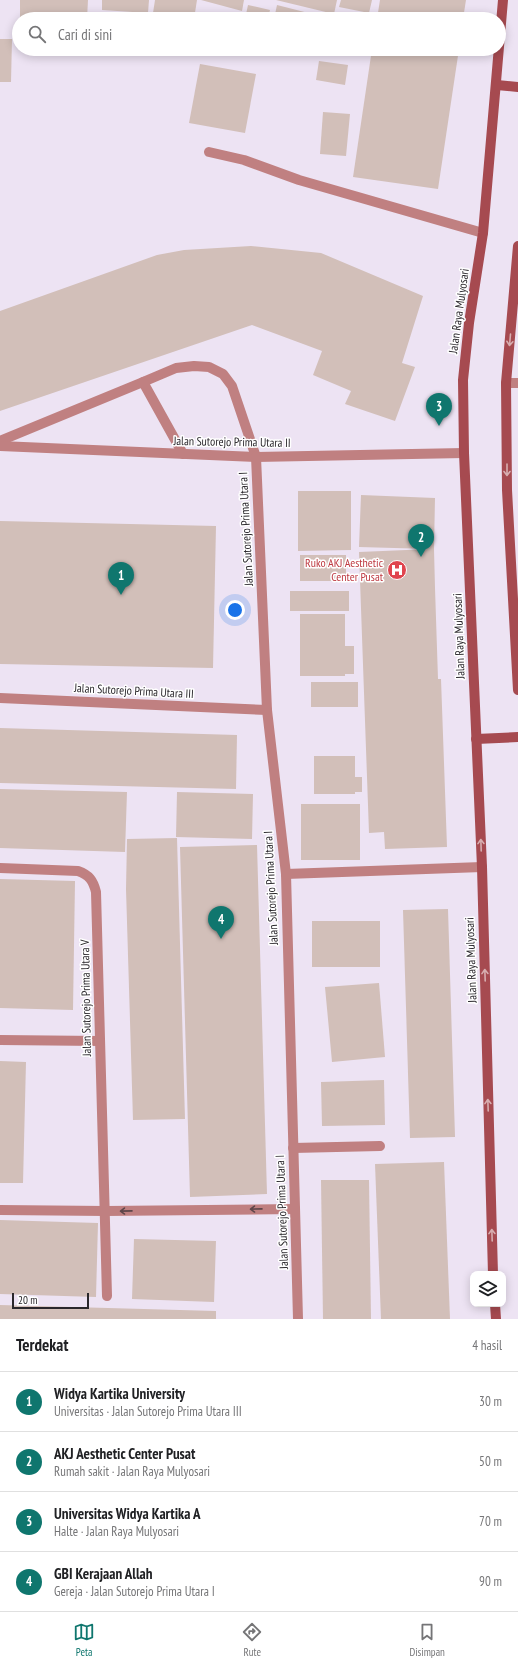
<!DOCTYPE html>
<html lang="id">
<head>
<meta charset="utf-8">
<style>
  :root { --surface:#fff; --page:#f2f2f2; --text:#202124; --muted:#757577; --line:#e0e0e0; --accent:#0f766e }
  body { margin:0; font-family:"PT Sans Narrow",sans-serif; background:var(--page); color:var(--text) }
  .controls { position:absolute; right:12px; bottom:12px; display:grid; overflow:hidden; border-radius:8px; box-shadow:0 2px 10px #0003 }
  .controls button { width:36px; height:36px; display:grid; place-items:center; padding:0; border:0; border-bottom:1px solid var(--line); background:var(--surface); color:var(--text); font:20px sans-serif }
  .scale { position:absolute; left:12px; bottom:10px; width:77px; box-sizing:border-box; padding-left:4px; border:2px solid #2a272c; border-top:0; font-size:11px; line-height:14px; white-space:nowrap; color:#2a272c; -webkit-text-stroke:3px #fff; paint-order:stroke }
  .you { position:absolute; left:235px; top:610px; width:14px; height:14px; margin:-10px; border:3px solid #fff; border-radius:50%; background:#1a73e8; box-shadow:0 0 0 6px #1a73e833 }
  .badge { display:grid; place-items:center; width:26px; height:26px; border-radius:50%; background:var(--accent); color:#fff; font-size:13px; font-weight:700 }
  .pin { position:absolute; translate:-50% -33px; filter:drop-shadow(0 1px 2px #0008) }
  .pin::after { content:''; position:absolute; top:21px; width:14px; height:12px; background:inherit; clip-path:polygon(0 0,100% 0,50% 100%) }
  .list { margin:0; padding:0; list-style:none }
  h2 { display:flex; justify-content:space-between; align-items:center; height:52px; margin:0; padding:0 16px; font-size:17px }
  h2 small { font-size:13px; font-weight:400; color:var(--muted) }
  .list li { display:grid; grid-template-columns:26px 1fr auto; gap:12px; align-items:center; box-sizing:border-box; height:60px; padding:0 16px; border-top:1px solid var(--line) }
  .list b { display:block; font-size:15px; white-space:nowrap }
  .list p { margin:0; font-size:13px; white-space:nowrap; color:var(--muted) }
  .list em { font-size:13px; font-style:normal; color:var(--muted) }
  .icon { flex:none; width:22px; height:22px; fill:none; stroke:currentColor; stroke-width:2; stroke-linecap:round; stroke-linejoin:round }
  .map { position:relative; flex:none; width:518px; height:1319px; overflow:hidden }
  .search { position:absolute; background:var(--surface); box-shadow:0 2px 10px #0003; left:12px; right:12px; top:12px; height:44px; display:flex; align-items:center; gap:10px; box-sizing:border-box; padding:0 14px; border-radius:22px; color:var(--muted); font-size:15px }
  .sheet { height:292px; background:var(--surface) }
  nav { display:flex; justify-content:space-around; align-items:center; box-sizing:border-box; height:56px; border-top:1px solid var(--line); background:var(--surface); font-size:11px; color:var(--muted) }
  nav a { display:grid; justify-items:center; gap:2px }
  nav .on { color:var(--accent) }
  .map>svg:first-child { display:block }
  .building { fill:#d2bfb9 }
  .lines { fill:none; stroke-linecap:round; stroke-linejoin:round }
  .lane { stroke:#c08081; stroke-width:10 }
  .street { stroke:#c08081; stroke-width:10 }
  .secondary { stroke:#a64a50; stroke-width:10 }
  .oneway { stroke:#d7aeb0 }
  .oneway2 { stroke:#5e464a }
  .labels { text-anchor:middle; stroke-width:3; stroke-linejoin:round; paint-order:stroke }
  .street-label { font-size:12px; fill:#2a272c; stroke:#fff }
  .health-label { font-size:12px; fill:#be3a42; stroke:#fff; text-anchor:end }
</style>
</head>
<body>
<div class="map">
<svg width="518" height="1319" viewBox="0 0 518 1319">
  <rect width="100%" height="100%" fill="#ede3f3"/>
  <g class="building">
    <path d="M 20,0 L 88,0 L 87,19 L 20,19 Z"/>
    <path d="M 102,0 L 149,0 L 148,13 L 102,10 Z"/>
    <path d="M 155,0 L 197,0 L 194,19 L 184,19 L 153,13 Z"/>
    <path d="M 201,0 L 244,0 L 242,11 Z"/>
    <path d="M 276,0 L 337,0 L 334,14 Z"/>
    <path d="M 341,0 L 372,0 L 369,13 L 339,7 Z"/>
    <path d="M 380,0 L 466,0 L 463,19 L 377,19 Z"/>
    <path d="M 248,5 L 270,10 L 268,19 L 245,19 Z"/>
    <path d="M 277,5 L 328,18 L 328,19 L 274,19 Z"/>
    <path d="M 0,39 L 12,39 L 11,82 L 0,82 Z"/>
    <path d="M 238,49 L 261,49 L 260,55 L 238,50 Z"/>
    <path d="M 299,49 L 314,49 L 312,53 Z"/>
    <path d="M 372,49 L 459,49 L 438,189 L 353,177 Z"/>
    <path d="M 319,61 L 348,65 L 345,85 L 316,80 Z"/>
    <path d="M 200,64 L 256,74 L 245,133 L 189,123 Z"/>
    <path d="M 323,112 L 350,114 L 346,156 L 320,154 Z"/>
    <path d="M 251,246 L 321,253 L 423,296 L 402,363 L 415,367 L 395,421 L 345,404 L 351,391 L 313,375 L 322,351 L 252,325 L 0,411 L 0,311 L 157,255 L 184,250 Z"/>
    <path d="M 298,491 L 351,491 L 351,550 L 298,551 Z"/>
    <path d="M 361,495 L 435,498 L 434,549 L 435,588 L 438,679 L 441,679 L 447,847 L 385,849 L 384,832 L 369,833 L 359,552 L 430,549 L 359,547 Z"/>
    <path d="M 0,521 L 216,526 L 213,668 L 0,664 Z"/>
    <rect x="300" y="555" width="46" height="26"/>
    <rect x="290" y="591" width="59" height="20"/>
    <path d="M 300,614 L 345,614 L 345,646 L 354,646 L 354,674 L 345,674 L 345,676 L 300,676 Z"/>
    <rect x="311" y="682" width="47" height="25"/>
    <path d="M 0,728 L 237,735 L 236,789 L 0,783 Z"/>
    <path d="M 314,756 L 355,756 L 355,777 L 362,777 L 362,792 L 355,792 L 355,794 L 314,794 Z"/>
    <path d="M 0,789 L 127,792 L 125,852 L 0,848 Z"/>
    <path d="M 177,792 L 253,794 L 252,839 L 176,837 Z"/>
    <rect x="301" y="804" width="59" height="56"/>
    <path d="M 177,838 L 185,1119 L 133,1120 L 126,889 L 127,839 Z"/>
    <path d="M 257,845 L 267,1194 L 190,1197 L 180,847 Z"/>
    <path d="M 0,879 L 75,881 L 73,1010 L 0,1008 Z"/>
    <path d="M 448,909 L 455,1137 L 410,1138 L 403,910 Z"/>
    <rect x="312" y="921" width="68" height="46"/>
    <path d="M 379,983 L 385,1057 L 332,1062 L 325,987 Z"/>
    <path d="M 0,1061 L 26,1062 L 23,1183 L 0,1183 Z"/>
    <path d="M 384,1080 L 385,1125 L 322,1126 L 321,1082 Z"/>
    <path d="M 444,1162 L 450,1319 L 381,1319 L 375,1164 Z"/>
    <path d="M 321,1180 L 369,1180 L 371,1319 L 323,1319 Z"/>
    <path d="M 0,1220 L 98,1223 L 96,1297 L 0,1294 Z"/>
    <path d="M 134,1239 L 216,1241 L 214,1302 L 132,1299 Z"/>
    <path d="M 0,1305 L 216,1311 L 216,1319 L 0,1319 Z"/>
  </g>
  <g class="lines">
    <g class="lane">
      <path d="M 209,152 L 244,160 L 299,180 L 483,233"/>
      <path d="M 143,382 L 176,368 L 194,366 L 209,367 L 223,374 L 232,386 L 256,457"/>
      <path d="M 0,441 L 143,382 L 183,454"/>
    </g>
    <g class="street">
      <path d="M 506,383 L 518,383"/>
      <path d="M 0,446 L 256,457 L 464,453"/>
      <path d="M 256,457 L 267,710 L 286,874 L 298,1319"/>
      <path d="M 0,698 L 267,710"/>
      <path d="M 0,868 L 78,871 C 89,875 93,880 96,892 L 107,1296"/>
      <path d="M 286,874 L 482,867"/>
      <path d="M 0,1040 L 100,1041"/>
      <path d="M 293,1148 L 380,1146"/>
      <path d="M 0,1210 L 106,1211 L 295,1209"/>
    </g>
    <g class="secondary">
      <path d="M 497,85 L 518,87"/>
      <path d="M 518,246 L 506,383 L 507,490 L 518,690"/>
      <path d="M 476,739 L 518,737"/>
      <path d="M 493,1274 L 482,867 L 464,453 L 463,380 L 469,323 L 483,233 L 503,0"/>
      <path d="M 495,1304 L 496,1319"/>
    </g>
  </g>
  <defs><path id="oneway-shaft" d="M-6 0H5M1.5-3L5.5 0L1.5 3" fill="none" stroke-width="1.6" stroke-linecap="round" stroke-linejoin="round"/></defs>
  <g class="oneway">
    <use href="#oneway-shaft" transform="translate(510 340) rotate(95)"/>
    <use href="#oneway-shaft" transform="translate(507 470) rotate(90)"/>
    <use href="#oneway-shaft" transform="translate(481 845) rotate(-92)"/>
    <use href="#oneway-shaft" transform="translate(485 975) rotate(-92)"/>
    <use href="#oneway-shaft" transform="translate(488 1105) rotate(-92)"/>
    <use href="#oneway-shaft" transform="translate(492 1235) rotate(-92)"/>
  </g>
  <g class="oneway2">
    <use href="#oneway-shaft" transform="translate(256 1209) rotate(179)"/>
    <use href="#oneway-shaft" transform="translate(126 1211) rotate(179)"/>
  </g>
  <defs>
    <g id="hospital-disc" transform="scale(1)"><circle r="9.5" fill="#e0444e" stroke="#fff"/><path d="M-5-5h3v3.5h4V-5h3V5h-3V1.5h-4V5h-3Z" fill="#fff"/></g>
  </defs>
  <g fill-rule="evenodd">
    <use href="#hospital-disc" x="397" y="570"/>
  </g>
  <g class="labels">
    <g class="street-label">
      <text transform="translate(459 311) rotate(-82)" y="4">Jalan Raya Mulyosari</text>
      <text transform="translate(232 442) rotate(1)" y="4">Jalan Sutorejo Prima Utara II</text>
      <text transform="translate(246 529) rotate(-93)" y="4">Jalan Sutorejo Prima Utara I</text>
      <text transform="translate(459 636) rotate(-92)" y="4">Jalan Raya Mulyosari</text>
      <text transform="translate(134 691) rotate(3)" y="4">Jalan Sutorejo Prima Utara III</text>
      <text transform="translate(271 888) rotate(-93)" y="4">Jalan Sutorejo Prima Utara I</text>
      <text transform="translate(471 960) rotate(-92)" y="4">Jalan Raya Mulyosari</text>
      <text transform="translate(86 998) rotate(-91)" y="4">Jalan Sutorejo Prima Utara V</text>
      <text transform="translate(282 1212) rotate(-92)" y="4">Jalan Sutorejo Prima Utara I</text>
    </g>
    <g class="health-label">
      <text x="383" y="567">Ruko AKJ Aesthetic<tspan x="383" dy="14">Center Pusat</tspan></text>
    </g>
  </g>
</svg>
<div class="controls">
<button><svg class="icon" aria-label="layers" viewBox="0 0 24 24"><path d="M12 4l9 5-9 5-9-5zM3 14l9 5 9-5"/></svg></button>
</div>
<div class="scale">20 m</div>
<div class="you"></div>
<div class="pin badge" style="left:121px;top:595px">1</div>
<div class="pin badge" style="left:421px;top:557px">2</div>
<div class="pin badge" style="left:439px;top:426px">3</div>
<div class="pin badge" style="left:221px;top:939px">4</div>
<div class="search"><svg class="icon" aria-label="search" viewBox="0 0 24 24"><circle cx="10" cy="10" r="6"/><path d="M15 15l6 6"/></svg>Cari di sini</div>
</div>
<section class="sheet">
<h2>Terdekat<small>4 hasil</small></h2>
<ul class="list">
<li><span class="badge">1</span><div><b>Widya Kartika University</b><p>Universitas · Jalan Sutorejo Prima Utara III</p></div><em>30 m</em></li>
<li><span class="badge">2</span><div><b>AKJ Aesthetic Center Pusat</b><p>Rumah sakit · Jalan Raya Mulyosari</p></div><em>50 m</em></li>
<li><span class="badge">3</span><div><b>Universitas Widya Kartika A</b><p>Halte · Jalan Raya Mulyosari</p></div><em>70 m</em></li>
<li><span class="badge">4</span><div><b>GBI Kerajaan Allah</b><p>Gereja · Jalan Sutorejo Prima Utara I</p></div><em>90 m</em></li>
</ul>
</section>
<nav>
<a class="on"><svg class="icon" aria-label="map" viewBox="0 0 24 24"><path d="M3 6l6-2 6 2 6-2v14l-6 2-6-2-6 2zM9 4v14M15 6v14"/></svg>Peta</a>
<a><svg class="icon" aria-label="directions" viewBox="0 0 24 24"><path d="M12 3l9 9-9 9-9-9zM9 14v-3h6M13 9l2 2-2 2"/></svg>Rute</a>
<a><svg class="icon" aria-label="saved" viewBox="0 0 24 24"><path d="M7 4h10v16l-5-4-5 4z"/></svg>Disimpan</a>
</nav>
</body>
</html>
